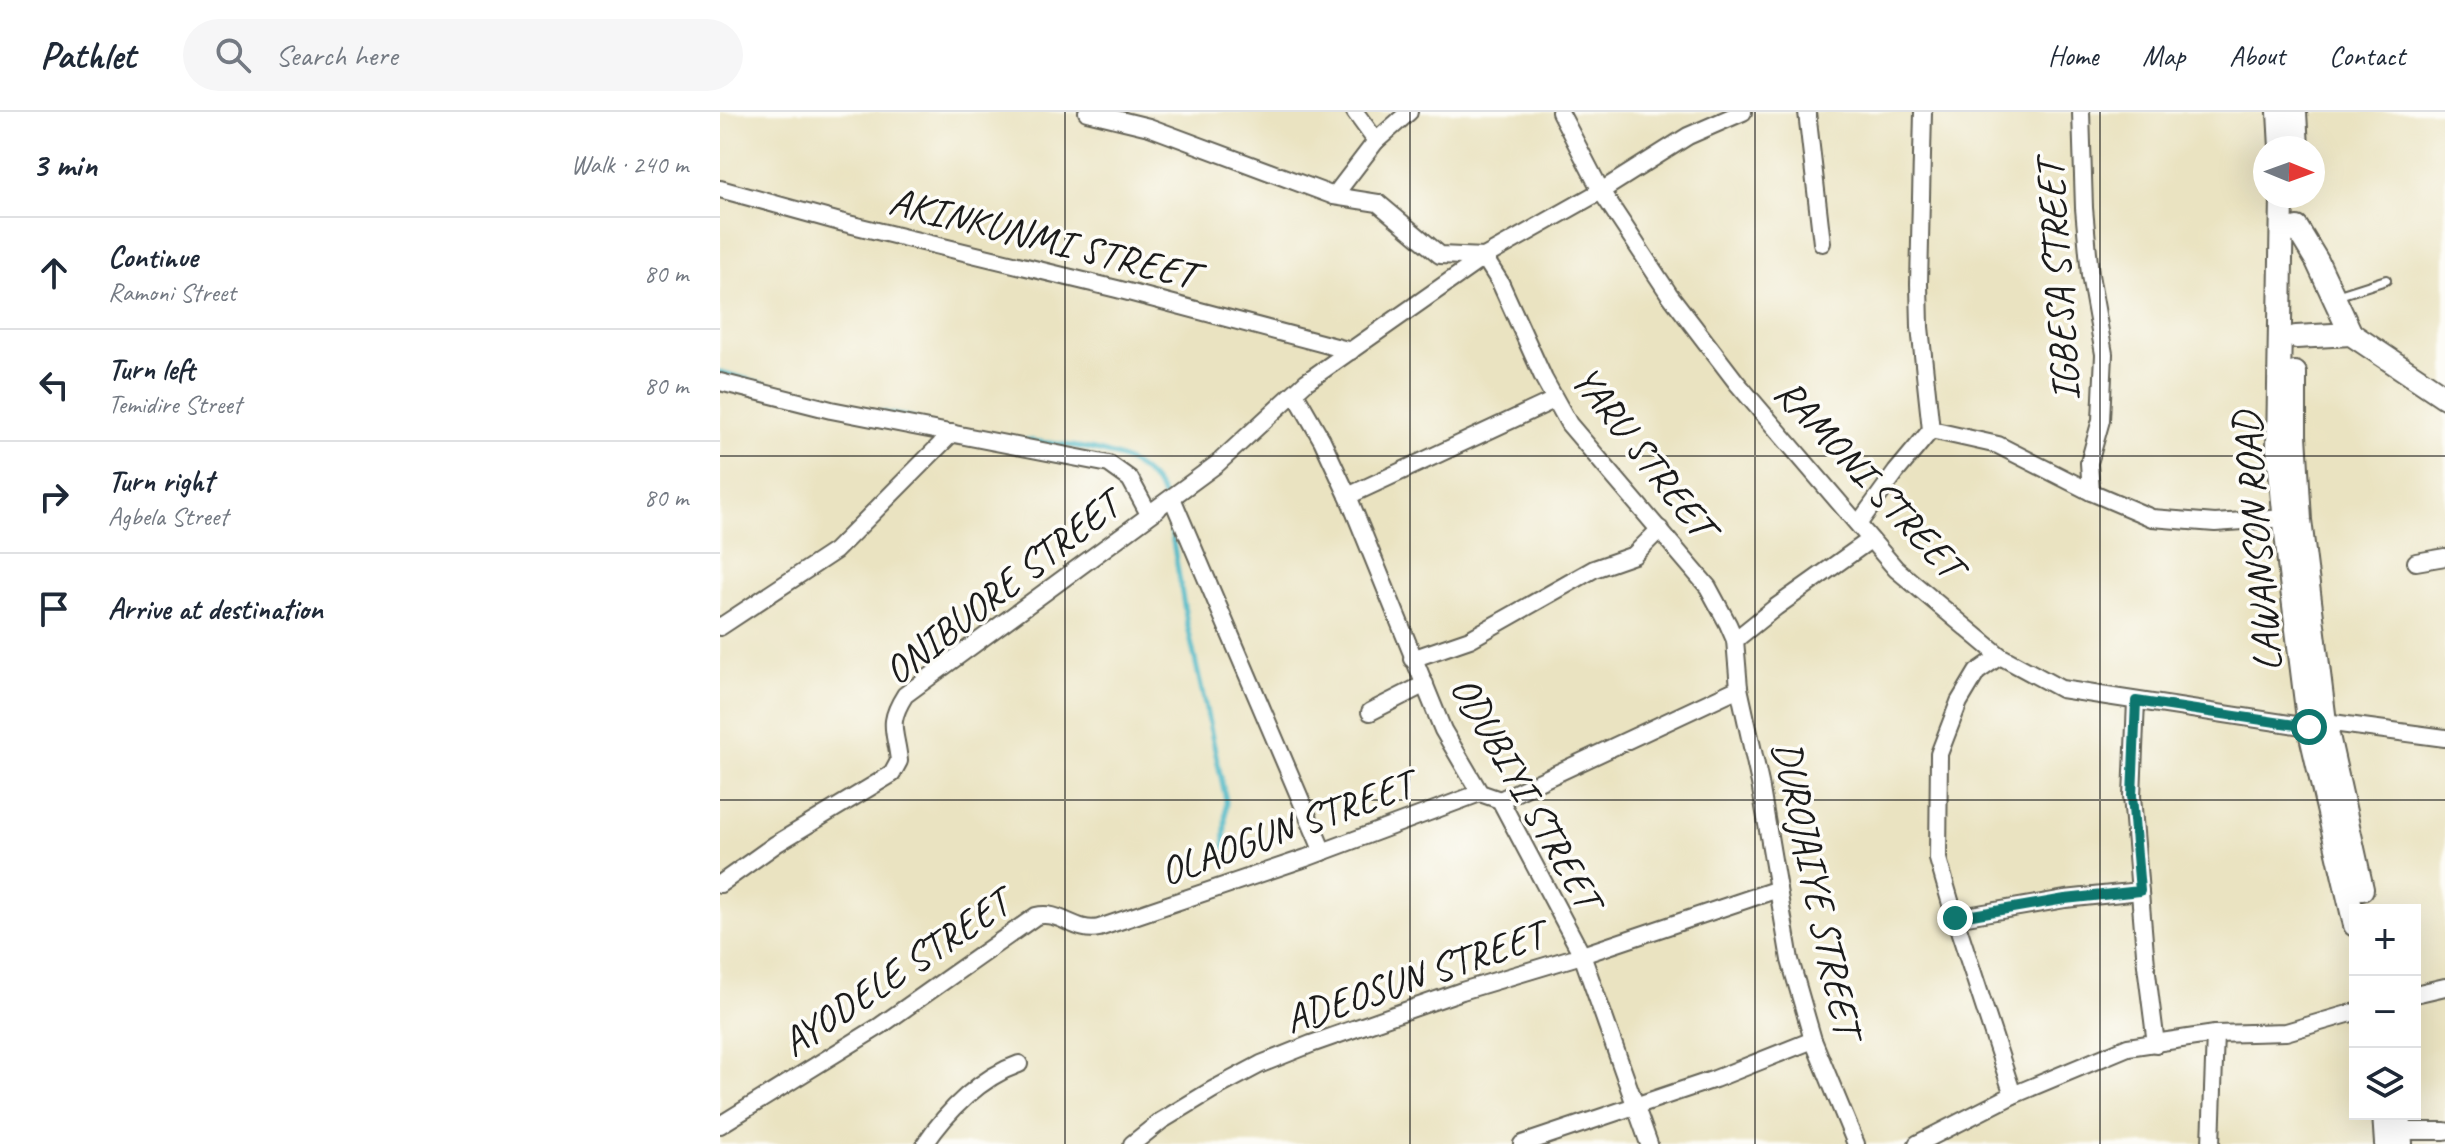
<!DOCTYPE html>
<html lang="en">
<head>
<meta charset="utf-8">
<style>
  :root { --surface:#fff; --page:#f6f6f7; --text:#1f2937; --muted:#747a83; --line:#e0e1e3 }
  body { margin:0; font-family:Caveat,sans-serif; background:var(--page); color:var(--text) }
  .controls { position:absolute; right:24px; bottom:24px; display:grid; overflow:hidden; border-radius:0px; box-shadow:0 8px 32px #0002 }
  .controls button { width:72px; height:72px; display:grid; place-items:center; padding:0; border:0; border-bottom:2px solid var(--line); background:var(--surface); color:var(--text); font:40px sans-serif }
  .compass { position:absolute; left:1533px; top:24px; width:72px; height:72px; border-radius:50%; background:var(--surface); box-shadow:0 8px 32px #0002; rotate:91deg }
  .stop { position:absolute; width:24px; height:24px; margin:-18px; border:6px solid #0f766e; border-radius:50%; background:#fff }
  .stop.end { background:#0f766e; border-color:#fff; box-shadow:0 2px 8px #0008 }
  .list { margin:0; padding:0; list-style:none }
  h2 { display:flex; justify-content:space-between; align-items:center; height:104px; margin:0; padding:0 32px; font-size:34px }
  h2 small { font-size:26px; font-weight:400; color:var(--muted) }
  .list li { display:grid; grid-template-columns:52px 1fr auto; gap:24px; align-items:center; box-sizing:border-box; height:112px; padding:0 32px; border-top:2px solid var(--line) }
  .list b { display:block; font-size:30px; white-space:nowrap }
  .list p { margin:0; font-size:26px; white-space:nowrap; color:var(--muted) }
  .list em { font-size:26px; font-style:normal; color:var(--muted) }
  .icon { flex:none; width:44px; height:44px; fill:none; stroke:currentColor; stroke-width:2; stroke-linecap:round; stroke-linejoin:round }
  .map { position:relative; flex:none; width:1725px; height:1032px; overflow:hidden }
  header { display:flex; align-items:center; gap:48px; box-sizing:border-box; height:112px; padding:0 40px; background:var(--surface); border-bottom:2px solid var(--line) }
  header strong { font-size:38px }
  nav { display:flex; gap:44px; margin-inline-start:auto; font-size:28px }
  .search { width:560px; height:72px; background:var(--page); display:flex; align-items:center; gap:20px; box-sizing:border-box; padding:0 28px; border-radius:44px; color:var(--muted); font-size:30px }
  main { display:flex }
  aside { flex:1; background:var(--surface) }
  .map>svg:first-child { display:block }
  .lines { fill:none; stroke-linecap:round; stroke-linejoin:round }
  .stream { stroke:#47b5c2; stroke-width:5 }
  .lane-casing { stroke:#646256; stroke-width:12 }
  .street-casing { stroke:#646256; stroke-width:20 }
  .secondary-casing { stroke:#646256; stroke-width:26 }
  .lane { stroke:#fff; stroke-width:8 }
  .street { stroke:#fff; stroke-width:16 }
  .secondary { stroke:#fff; stroke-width:22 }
  .route { stroke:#0f766e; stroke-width:10 }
  .grid { fill:none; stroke:#1c1c1c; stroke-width:2; stroke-opacity:0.55 }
  .labels { text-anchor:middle; stroke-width:7; stroke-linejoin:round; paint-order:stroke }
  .street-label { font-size:40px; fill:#1c1c1c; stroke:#fdfcf7 }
</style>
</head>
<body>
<header>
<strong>Pathlet</strong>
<div class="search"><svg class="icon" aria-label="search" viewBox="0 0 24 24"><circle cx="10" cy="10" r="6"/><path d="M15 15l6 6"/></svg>Search here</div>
<nav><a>Home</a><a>Map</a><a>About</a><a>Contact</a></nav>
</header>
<main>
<aside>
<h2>3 min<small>Walk · 240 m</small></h2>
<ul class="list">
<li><svg class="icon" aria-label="ahead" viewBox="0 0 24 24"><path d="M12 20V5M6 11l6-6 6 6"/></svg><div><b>Continue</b><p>Ramoni Street</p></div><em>80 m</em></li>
<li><svg class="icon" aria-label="left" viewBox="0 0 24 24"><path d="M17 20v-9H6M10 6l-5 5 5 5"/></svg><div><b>Turn left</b><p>Temidire Street</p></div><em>80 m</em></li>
<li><svg class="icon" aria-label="right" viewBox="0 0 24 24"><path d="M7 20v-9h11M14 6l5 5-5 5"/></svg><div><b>Turn right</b><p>Agbela Street</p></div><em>80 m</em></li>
<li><svg class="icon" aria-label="arrive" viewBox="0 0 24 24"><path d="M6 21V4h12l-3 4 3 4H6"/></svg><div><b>Arrive at destination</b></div></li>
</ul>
</aside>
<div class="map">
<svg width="1725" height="1032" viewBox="0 0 1725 1032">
  <rect width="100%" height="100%" fill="#fdfcf7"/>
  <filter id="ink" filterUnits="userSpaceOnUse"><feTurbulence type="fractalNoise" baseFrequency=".0125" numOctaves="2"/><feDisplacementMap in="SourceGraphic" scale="16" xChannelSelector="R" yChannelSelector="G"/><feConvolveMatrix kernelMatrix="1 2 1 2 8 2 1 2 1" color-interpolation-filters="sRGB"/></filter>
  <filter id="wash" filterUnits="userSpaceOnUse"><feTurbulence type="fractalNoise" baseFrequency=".006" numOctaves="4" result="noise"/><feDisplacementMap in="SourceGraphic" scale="32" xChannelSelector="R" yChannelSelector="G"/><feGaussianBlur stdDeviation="1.8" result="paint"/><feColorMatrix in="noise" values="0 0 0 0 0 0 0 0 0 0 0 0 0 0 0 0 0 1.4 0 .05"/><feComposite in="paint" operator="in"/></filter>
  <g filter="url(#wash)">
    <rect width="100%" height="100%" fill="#eae3c1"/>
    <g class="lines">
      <g class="stream">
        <path d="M 0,260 L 65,278"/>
        <path d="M 160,300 L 194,306"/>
        <path d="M 306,328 C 354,335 421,335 444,386"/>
        <path d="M 447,395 L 467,511 L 506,688 L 504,740"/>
      </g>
    </g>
  </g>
  <g filter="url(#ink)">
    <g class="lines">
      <g class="lane-casing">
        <path id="lane" d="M 1616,184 L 1666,168"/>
      </g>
      <g class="street-casing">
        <g id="street">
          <path d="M 367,0 L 429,15 L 614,84 L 658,91 L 720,143 L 764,145 L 780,170 L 824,267 L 849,312 L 988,475 L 1008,512 L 1015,528 L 1019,576 L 1040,671 L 1070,848 L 1093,928 L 1136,1032"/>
          <path d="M 840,0 L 881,79 L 949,182 L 1017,271 L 1176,457 L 1280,544 L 1341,577 L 1589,615"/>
          <path d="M 1087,0 L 1102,131"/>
          <path d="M 1203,0 L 1199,172 L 1200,215 L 1211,318"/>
          <path d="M 1361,0 L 1364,96 L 1370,163 L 1384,242 L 1381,308 L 1369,351 L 1371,380"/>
          <path d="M 656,29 L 689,0"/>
          <path d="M 0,77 L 120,110 L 397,177 L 631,239"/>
          <path d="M 614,84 L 656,29 L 635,0"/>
          <path d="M 0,270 L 111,298 L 389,352 L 410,367 L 429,402 L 497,352 L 586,270 L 764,145 L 881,79 L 968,24 L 1023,0"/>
          <path d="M 575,281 L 602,328 L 628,384 L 723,618 L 760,681 L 780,688 L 862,843 L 929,1032"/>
          <path d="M 628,384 L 834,288"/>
          <path d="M 452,386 L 603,740"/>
          <path d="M 1139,411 L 1176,360 L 1211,318 L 1278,333 L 1371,380 L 1432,406 L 1495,411 L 1566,406"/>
          <path d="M 1696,450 L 1725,445"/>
          <path d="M 0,515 L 115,439 L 232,321"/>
          <path d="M 1015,528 L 1056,495 L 1150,428"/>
          <path d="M 1280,544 L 1257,560 L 1239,590 L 1219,642 L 1218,747 L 1235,806 L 1293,983"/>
          <path d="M 692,547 L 750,527 L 874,457 L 914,443 L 940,417"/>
          <path d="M 1416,589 L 1412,684 L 1426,853 L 1436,932"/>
          <path d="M 650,600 L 705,572"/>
          <path d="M 1605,610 L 1725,626"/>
          <path d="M 780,688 L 1019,576"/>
          <path d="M 0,772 L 56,732 L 172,662 L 179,649 C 176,618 166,613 185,583 L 438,397"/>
          <path d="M 1235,806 L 1345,787 L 1420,779"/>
          <path d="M 1695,882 L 1725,875"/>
          <path d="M 0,1013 L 160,914 L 316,804 C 340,798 355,821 379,816 L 586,746 L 760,681"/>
          <path d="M 1681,1019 L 1725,1019"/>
          <path d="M 205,1032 C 227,999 261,965 299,952"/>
          <path d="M 412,1032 L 441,1009 L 492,978 L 541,952 L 591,932 L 742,879 L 862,843 L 1058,777"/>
          <path d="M 802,1032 L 995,967 L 1093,928"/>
          <path d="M 1197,1032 L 1293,983 L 1408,935 L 1495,922 L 1566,920 L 1635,900"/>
          <path d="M 1491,1032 L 1495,922"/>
        </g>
      </g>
      <g class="secondary-casing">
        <g id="secondary">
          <path d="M 1559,0 L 1561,36"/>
          <path d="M 1575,0 L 1577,36"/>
          <path d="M 1562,84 L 1558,338 L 1570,461 L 1589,615 L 1635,813"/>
          <path d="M 1577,116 L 1597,149 L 1631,222"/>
          <path d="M 1576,225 L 1631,222 L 1725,285"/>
          <path d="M 1575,261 L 1575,323 L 1580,408 L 1605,610 L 1642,777"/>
          <path d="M 1664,1002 L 1666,1032"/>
          <path d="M 1679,1002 L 1681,1032"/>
        </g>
      </g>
      <use href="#lane" class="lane"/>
      <use href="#street" class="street"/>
      <use href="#secondary" class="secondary"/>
    </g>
  </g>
  <g class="lines" filter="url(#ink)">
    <path class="route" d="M 1235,806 L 1345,787 L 1420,779 L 1412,684 L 1416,589 L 1589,615"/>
  </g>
  <path class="grid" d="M 345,0 L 345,1032M 690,0 L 690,1032M 1035,0 L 1035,1032M 1380,0 L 1380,1032M 0,344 L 1725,344M 0,688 L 1725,688"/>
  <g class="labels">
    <g class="street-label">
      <text transform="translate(323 125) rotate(14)" y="14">AKINKUNMI STREET</text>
      <text transform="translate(1337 169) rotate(-94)" y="14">IGBESA STREET</text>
      <text transform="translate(924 339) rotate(52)" y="14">YARU STREET</text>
      <text transform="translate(1150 366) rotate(47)" y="14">RAMONI STREET</text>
      <text transform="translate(1536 430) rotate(-95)" y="14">LAWANSON ROAD</text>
      <text transform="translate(281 475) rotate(-38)" y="14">ONIBUORE STREET</text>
      <text transform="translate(807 680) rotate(60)" y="14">ODUBIYI STREET</text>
      <text transform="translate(566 715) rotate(-20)" y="14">OLAOGUN STREET</text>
      <text transform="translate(1098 776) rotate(78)" y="14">DUROJAIYE STREET</text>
      <text transform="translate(175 860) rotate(-34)" y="14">AYODELE STREET</text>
      <text transform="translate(694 864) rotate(-19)" y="14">ADEOSUN STREET</text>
    </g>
  </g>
</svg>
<div class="controls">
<button>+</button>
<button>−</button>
<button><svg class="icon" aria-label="layers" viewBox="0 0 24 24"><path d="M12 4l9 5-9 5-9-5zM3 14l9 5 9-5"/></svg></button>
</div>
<svg class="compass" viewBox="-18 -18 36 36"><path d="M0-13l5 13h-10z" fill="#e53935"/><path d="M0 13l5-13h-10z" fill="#747a83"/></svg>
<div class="stop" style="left:1589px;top:615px"></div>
<div class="stop end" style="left:1235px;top:806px"></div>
</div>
</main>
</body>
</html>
